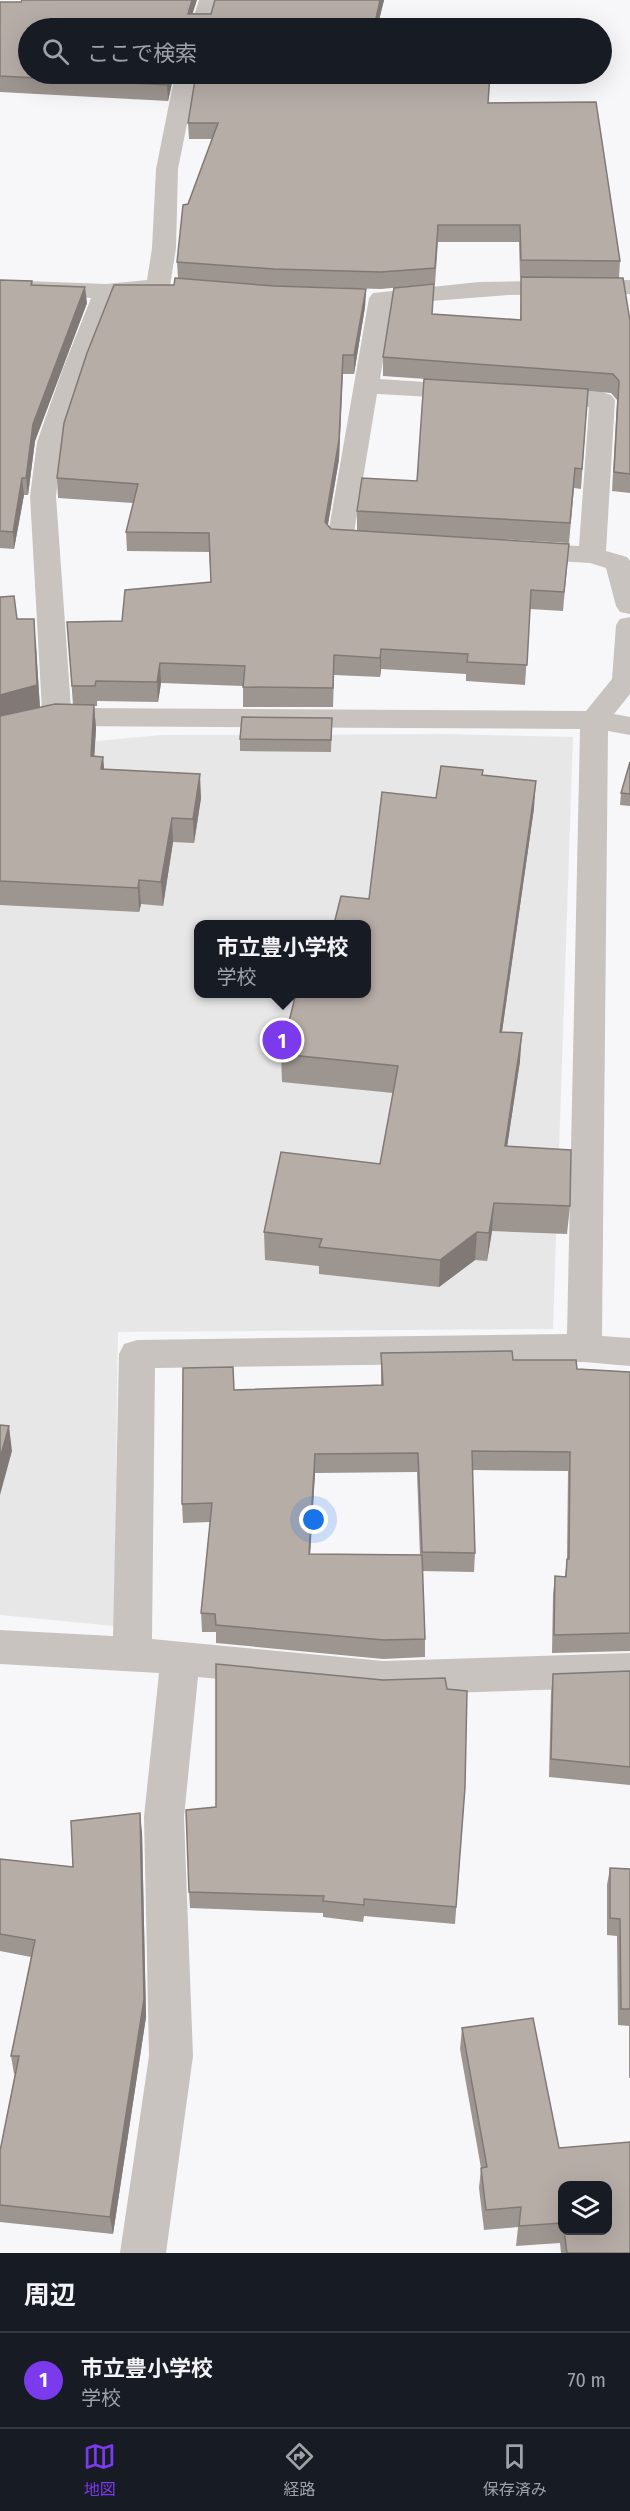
<!DOCTYPE html>
<html lang="ja">
<head>
<meta charset="utf-8">
<style>
  :root { --surface:#171b24; --page:#242831; --text:#f1f3f6; --muted:#9ea1a6; --line:#363941; --accent:#7c3aed }
  body { margin:0; font-family:"Fira Sans Condensed","Noto Sans JP",sans-serif; background:var(--page); color:var(--text) }
  .controls { position:absolute; right:18px; bottom:18px; display:grid; overflow:hidden; border-radius:12px; box-shadow:0 6px 24px #0002 }
  .controls button { width:54px; height:54px; display:grid; place-items:center; padding:0; border:0; border-bottom:2px solid var(--line); background:var(--surface); color:var(--text); font:30px sans-serif }
  .you { position:absolute; left:314px; top:1520px; width:21px; height:21px; margin:-15px; border:4px solid #fff; border-radius:50%; background:#1a73e8; box-shadow:0 0 0 9px #1a73e833 }
  .badge { display:grid; place-items:center; width:39px; height:39px; border-radius:50%; background:var(--accent); color:#fff; font-size:20px; font-weight:700 }
  .pin { position:absolute; translate:-50% -50%; border:3px solid #fff; box-shadow:0 2px 6px #0006 }
  .popup { position:absolute; left:194px; top:920px; width:177px; height:78px; box-sizing:border-box; display:grid; place-content:center; border-radius:12px; background:var(--surface); filter:drop-shadow(0 2px 4px #0005); font-size:20px; white-space:nowrap; color:var(--muted) }
  .popup b { font-size:22px; color:var(--text) }
  .popup::after { content:''; position:absolute; left:50%; top:100%; margin-left:-12px; border:12px solid transparent; border-top-color:var(--surface) }
  .list { margin:0; padding:0; list-style:none }
  h2 { display:flex; justify-content:space-between; align-items:center; height:78px; margin:0; padding:0 24px; font-size:26px }
  h2 small { font-size:20px; font-weight:400; color:var(--muted) }
  .list li { display:grid; grid-template-columns:39px 1fr auto; gap:18px; align-items:center; box-sizing:border-box; height:96px; padding:0 24px; border-top:2px solid var(--line) }
  .list b { display:block; font-size:22px; white-space:nowrap }
  .list p { margin:0; font-size:20px; white-space:nowrap; color:var(--muted) }
  .list em { font-size:20px; font-style:normal; color:var(--muted) }
  .icon { flex:none; width:33px; height:33px; fill:none; stroke:currentColor; stroke-width:2; stroke-linecap:round; stroke-linejoin:round }
  .map { position:relative; flex:none; width:630px; height:2253px; overflow:hidden }
  .search { position:absolute; background:var(--surface); box-shadow:0 6px 24px #0002; left:18px; right:18px; top:18px; height:66px; display:flex; align-items:center; gap:15px; box-sizing:border-box; padding:0 21px; border-radius:33px; color:var(--muted); font-size:22px }
  .sheet { height:174px; background:var(--surface) }
  nav { display:flex; justify-content:space-around; align-items:center; box-sizing:border-box; height:84px; border-top:2px solid var(--line); background:var(--surface); font-size:16px; color:var(--muted) }
  nav a { display:grid; justify-items:center; gap:3px }
  nav .on { color:var(--accent) }
  .map>svg:first-child { display:block }
  .built { fill:#e8e7e8; fill-rule:evenodd }
  .lines { fill:none; stroke-linecap:round; stroke-linejoin:round }
  .minor { fill:#c9c3c0; fill-rule:evenodd }
  .wall { fill:#9d9590; fill-rule:evenodd }
  .shaded-wall { fill:#807975 }
  .building { fill:#b7ada7; stroke:#807975; stroke-width:1.5 }
</style>
</head>
<body>
<div class="map">
<svg width="630" height="2253" viewBox="0 0 630 2253">
  <rect width="100%" height="100%" fill="#f7f7fa"/>
  <path class="built" d="M 446,734 L 573,737 L 553,1329 L 118,1332 L 114,1626 L 0,1615 L 0,752 L 9,749 L 162,735 ZM 198,924 L 366,924 L 366,994 L 198,994 Z"/>
  <g class="lines">
    <g class="minor">
      <path d="M 199,0 L 219,0 L 210,28 L 190,28 Z"/>
      <path d="M 175,74 L 197,74 L 178,169 L 176,248 L 170,286 L 166,291 L 115,297 L 86,371 L 63,442 L 56,496 L 71,708 L 586,711 L 612,679 L 616,625 L 620,619 L 630,617 L 630,694 L 614,714 L 630,717 L 630,735 L 608,731 L 602,1336 L 630,1338 L 630,1366 L 584,1362 L 155,1368 L 152,1639 L 383,1661 L 630,1653 L 630,1687 L 383,1695 L 198,1677 L 184,1817 L 193,2056 L 166,2253 L 120,2253 L 149,2056 L 144,1817 L 159,1673 L 0,1664 L 0,1630 L 113,1636 L 119,1354 L 124,1344 L 137,1340 L 567,1334 L 580,729 L 57,726 L 0,739 L 0,721 L 42,711 L 30,496 L 37,442 L 62,371 L 91,298 L 0,294 L 0,280 L 106,284 L 147,280 L 152,248 L 156,169 Z"/>
      <path d="M 600,280 L 630,280 L 630,294 L 509,295 L 392,304 L 380,379 L 468,385 L 477,387 L 480,392 L 477,397 L 468,399 L 377,394 L 354,533 L 384,536 L 388,542 L 384,548 L 375,550 L 331,546 L 327,540 L 369,298 L 373,293 L 479,282 Z"/>
      <path d="M 543,388 L 602,392 L 611,395 L 615,400 L 606,551 L 627,557 L 630,561 L 630,614 L 620,612 L 616,606 L 606,568 L 590,563 L 522,559 L 513,557 L 509,551 L 513,545 L 522,543 L 579,546 L 589,407 L 534,401 L 530,396 L 534,391 Z"/>
    </g>
  </g>
  <g class="wall">
    <path d="M 215,0 L 384,0 L 377,28 L 28,28 L 174,74 L 168,101 L 0,92 L 0,2 L 211,14 Z"/>
    <path d="M 488,103 L 620,261 L 619,278 L 520,277 L 519,242 L 438,242 L 435,284 L 381,289 L 312,287 L 366,289 L 365,307 L 354,374 L 343,374 L 339,459 L 328,525 L 331,529 L 357,531 L 357,511 L 417,481 L 440,380 L 383,376 L 383,357 L 433,314 L 520,320 L 521,277 L 630,321 L 630,493 L 612,491 L 617,400 L 611,393 L 588,391 L 581,489 L 574,488 L 569,543 L 389,533 L 569,544 L 563,611 L 530,609 L 525,685 L 466,681 L 466,674 L 381,669 L 380,677 L 334,675 L 333,707 L 243,707 L 243,686 L 161,683 L 158,702 L 97,701 L 97,706 L 94,706 L 96,728 L 94,756 L 103,757 L 104,769 L 201,798 L 194,843 L 173,842 L 163,906 L 141,904 L 139,912 L 0,905 L 0,597 L 36,642 L 40,708 L 73,705 L 67,622 L 122,621 L 211,582 L 209,552 L 127,551 L 126,532 L 133,503 L 58,498 L 57,478 L 178,278 L 177,262 L 188,204 L 212,139 L 189,139 L 188,123 Z"/>
    <path d="M 0,280 L 32,281 L 33,285 L 87,303 L 35,441 L 28,495 L 24,495 L 14,549 L 0,548 Z"/>
    <path d="M 332,718 L 331,752 L 240,751 L 240,739 Z"/>
    <path d="M 630,762 L 630,806 L 620,805 L 621,793 Z"/>
    <path d="M 483,775 L 534,808 L 502,1032 L 520,1061 L 507,1146 L 570,1206 L 567,1234 L 492,1231 L 487,1261 L 475,1260 L 439,1287 L 319,1274 L 319,1266 L 265,1260 L 264,1232 L 380,1164 L 393,1093 L 282,1082 L 281,1054 L 366,993 L 369,899 L 436,798 Z"/>
    <path d="M 381,1353 L 513,1360 L 577,1369 L 630,1372 L 630,1651 L 552,1653 L 553,1594 L 555,1576 L 565,1576 L 567,1559 L 568,1471 L 472,1470 L 475,1553 L 474,1572 L 422,1571 L 425,1639 L 425,1657 L 383,1659 L 216,1643 L 216,1632 L 202,1632 L 201,1613 L 210,1522 L 183,1523 L 182,1504 L 234,1390 L 381,1385 ZM 417,1472 L 420,1555 L 310,1554 L 315,1473 Z"/>
    <path d="M 630,1671 L 630,1785 L 549,1777 L 551,1692 L 553,1674 Z"/>
    <path d="M 465,1787 L 455,1924 L 364,1916 L 363,1922 L 323,1917 L 323,1913 L 190,1908 L 189,1892 L 216,1807 Z"/>
    <path d="M 142,1832 L 146,2017 L 113,2234 L 0,2222 L 0,2151 L 15,2074 L 14,2074 L 11,2056 L 31,1957 L 0,1951 L 0,1859 L 73,1867 Z"/>
    <path d="M 610,1868 L 630,1869 L 630,2078 L 629,2078 L 629,2026 L 618,2025 L 617,1936 L 607,1935 L 607,1885 Z"/>
    <path d="M 462,2028 L 559,2148 L 630,2253 L 561,2253 L 560,2243 L 516,2246 L 518,2227 L 484,2230 L 479,2188 L 481,2168 L 460,2049 ZM 562,2186 L 608,2230 L 562,2230 Z"/>
  </g>
  <g class="shaded-wall">
    <path d="M 192,0 L 197,0 L 188,28 L 188,14 Z"/>
    <path d="M 380,0 L 384,0 L 377,28 L 374,28 Z"/>
    <path d="M 170,74 L 174,74 L 168,101 L 167,85 Z"/>
    <path d="M 85,287 L 87,303 L 35,441 L 28,495 L 26,478 L 33,424 Z"/>
    <path d="M 366,289 L 365,307 L 354,374 L 354,355 Z"/>
    <path d="M 343,355 L 339,459 L 325,541 L 325,522 Z"/>
    <path d="M 22,478 L 24,495 L 14,549 L 13,532 Z"/>
    <path d="M 34,619 L 40,709 L 0,719 L 0,695 Z"/>
    <path d="M 381,649 L 381,669 L 380,677 L 380,658 Z"/>
    <path d="M 160,663 L 161,683 L 158,702 L 157,682 Z"/>
    <path d="M 94,705 L 96,728 L 93,780 L 91,756 Z"/>
    <path d="M 103,757 L 105,781 L 101,769 Z"/>
    <path d="M 200,774 L 201,798 L 194,843 L 193,819 Z"/>
    <path d="M 536,781 L 534,808 L 498,1059 L 500,1032 Z"/>
    <path d="M 172,818 L 173,842 L 163,906 L 161,882 Z"/>
    <path d="M 139,880 L 141,904 L 139,912 L 138,888 Z"/>
    <path d="M 522,1033 L 520,1061 L 503,1174 L 505,1146 Z"/>
    <path d="M 494,1203 L 492,1231 L 487,1261 L 489,1233 Z"/>
    <path d="M 477,1232 L 475,1260 L 439,1287 L 440,1260 Z"/>
    <path d="M 9,1426 L 12,1451 L 0,1495 L 0,1458 Z"/>
    <path d="M 315,1454 L 315,1473 L 309,1573 L 309,1554 Z"/>
    <path d="M 140,1813 L 142,1832 L 146,2017 L 113,2234 L 110,2217 Z"/>
  </g>
  <g class="building">
    <path d="M 22,0 L 192,0 L 188,14 L 211,14 L 215,0 L 380,0 L 374,28 L 28,28 L 28,74 L 170,74 L 167,85 L 0,76 L 0,2 L 21,2 Z"/>
    <path d="M 196,74 L 490,74 L 488,103 L 596,102 L 620,261 L 521,260 L 520,225 L 438,225 L 435,268 L 381,272 L 274,269 L 177,262 L 183,205 L 188,204 L 218,123 L 188,123 Z"/>
    <path d="M 521,277 L 623,278 L 630,321 L 630,474 L 614,472 L 619,381 L 613,374 L 383,357 L 394,288 L 434,284 L 432,314 L 521,320 Z"/>
    <path d="M 175,278 L 274,286 L 366,289 L 354,355 L 343,355 L 339,440 L 325,522 L 331,529 L 569,544 L 564,592 L 531,590 L 527,665 L 467,662 L 468,654 L 381,649 L 380,658 L 334,655 L 333,688 L 243,687 L 245,666 L 160,663 L 157,682 L 96,681 L 95,686 L 72,686 L 67,622 L 122,621 L 125,590 L 211,582 L 209,533 L 126,532 L 138,484 L 57,478 L 64,423 L 87,353 L 114,285 L 174,285 Z"/>
    <path d="M 0,280 L 32,281 L 31,285 L 85,287 L 33,424 L 26,478 L 22,478 L 13,532 L 0,531 Z"/>
    <path d="M 424,379 L 588,389 L 582,469 L 575,468 L 570,523 L 357,511 L 362,478 L 417,481 Z"/>
    <path d="M 14,596 L 17,619 L 34,619 L 37,685 L 0,695 L 0,597 Z"/>
    <path d="M 55,704 L 94,705 L 91,756 L 103,757 L 101,769 L 200,774 L 193,819 L 172,818 L 161,882 L 139,880 L 138,888 L 0,881 L 0,716 Z"/>
    <path d="M 242,717 L 332,718 L 331,740 L 240,739 Z"/>
    <path d="M 630,762 L 630,794 L 621,793 Z"/>
    <path d="M 441,766 L 483,770 L 482,775 L 536,781 L 500,1032 L 522,1033 L 505,1146 L 571,1150 L 570,1206 L 494,1203 L 489,1233 L 477,1232 L 440,1260 L 319,1247 L 322,1239 L 264,1232 L 281,1152 L 380,1164 L 398,1066 L 281,1054 L 296,993 L 366,993 L 366,924 L 334,924 L 341,896 L 369,899 L 382,792 L 436,798 Z"/>
    <path d="M 512,1351 L 513,1360 L 576,1360 L 577,1369 L 630,1372 L 630,1633 L 554,1635 L 555,1576 L 566,1577 L 567,1559 L 569,1559 L 570,1452 L 472,1451 L 475,1553 L 422,1552 L 418,1453 L 315,1454 L 309,1554 L 422,1555 L 425,1639 L 384,1640 L 216,1625 L 215,1614 L 201,1613 L 212,1503 L 182,1504 L 183,1368 L 233,1367 L 234,1390 L 383,1385 L 381,1353 Z"/>
    <path d="M 0,1425 L 9,1426 L 0,1458 Z"/>
    <path d="M 216,1664 L 383,1680 L 445,1678 L 447,1689 L 467,1691 L 465,1787 L 456,1907 L 364,1899 L 364,1905 L 323,1901 L 324,1896 L 189,1892 L 186,1810 L 216,1807 Z"/>
    <path d="M 630,1671 L 630,1767 L 551,1759 L 553,1674 Z"/>
    <path d="M 140,1813 L 144,1999 L 110,2217 L 0,2205 L 0,2151 L 19,2056 L 11,2056 L 35,1940 L 0,1934 L 0,1859 L 73,1867 L 71,1821 Z"/>
    <path d="M 610,1868 L 630,1869 L 630,2009 L 621,2009 L 620,1919 L 610,1918 Z"/>
    <path d="M 533,2018 L 559,2148 L 630,2142 L 630,2253 L 567,2253 L 564,2230 L 608,2230 L 608,2186 L 562,2186 L 562,2223 L 519,2226 L 521,2207 L 486,2210 L 481,2168 L 487,2167 L 462,2028 Z"/>
  </g>
</svg>
<div class="controls">
<button><svg class="icon" aria-label="layers" viewBox="0 0 24 24"><path d="M12 4l9 5-9 5-9-5zM3 14l9 5 9-5"/></svg></button>
</div>
<div class="you"></div>
<div class="pin badge" style="left:282px;top:1040px">1</div>
<div class="popup"><b>市立豊小学校</b>学校</div>
<div class="search"><svg class="icon" aria-label="search" viewBox="0 0 24 24"><circle cx="10" cy="10" r="6"/><path d="M15 15l6 6"/></svg>ここで検索</div>
</div>
<section class="sheet">
<h2>周辺<small></small></h2>
<ul class="list">
<li><span class="badge">1</span><div><b>市立豊小学校</b><p>学校</p></div><em>70 m</em></li>
</ul>
</section>
<nav>
<a class="on"><svg class="icon" aria-label="map" viewBox="0 0 24 24"><path d="M3 6l6-2 6 2 6-2v14l-6 2-6-2-6 2zM9 4v14M15 6v14"/></svg>地図</a>
<a><svg class="icon" aria-label="directions" viewBox="0 0 24 24"><path d="M12 3l9 9-9 9-9-9zM9 14v-3h6M13 9l2 2-2 2"/></svg>経路</a>
<a><svg class="icon" aria-label="saved" viewBox="0 0 24 24"><path d="M7 4h10v16l-5-4-5 4z"/></svg>保存済み</a>
</nav>
</body>
</html>
